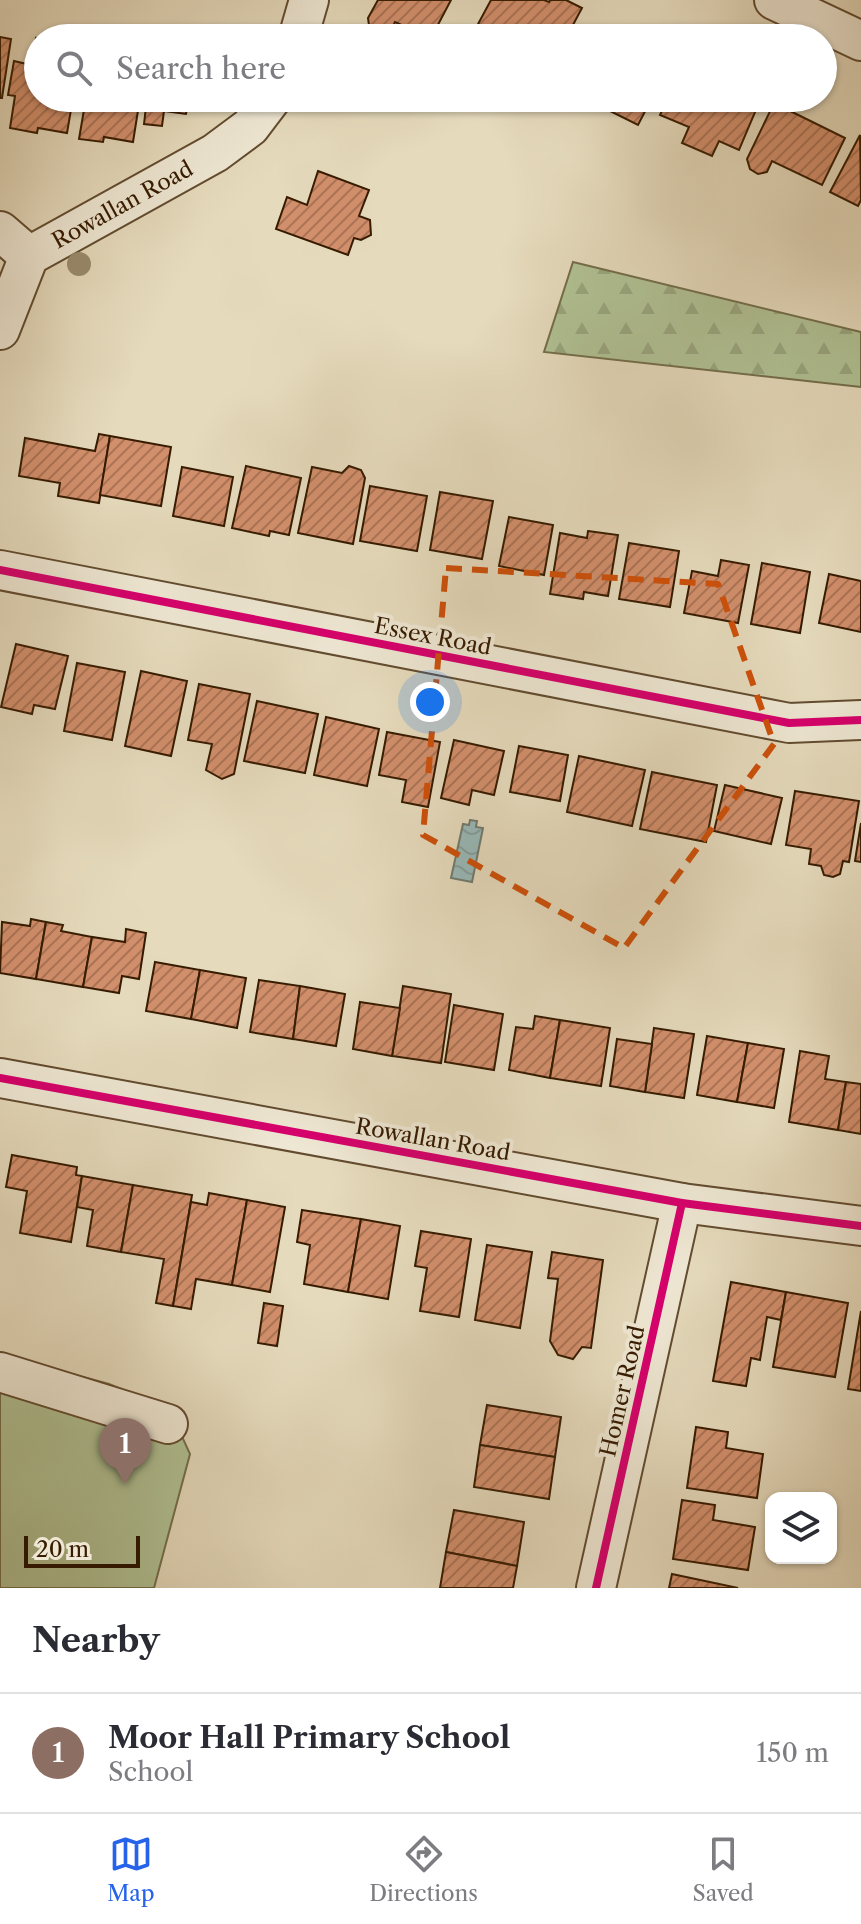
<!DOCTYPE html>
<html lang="en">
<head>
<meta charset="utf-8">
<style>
  :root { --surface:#fff; --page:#f2f2f3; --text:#2b2b33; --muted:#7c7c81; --line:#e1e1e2; --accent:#2563eb }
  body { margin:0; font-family:"Libre Caslon Text",serif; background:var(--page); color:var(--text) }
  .controls { position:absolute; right:24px; bottom:24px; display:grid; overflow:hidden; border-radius:16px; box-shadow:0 2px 6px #0004 }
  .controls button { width:72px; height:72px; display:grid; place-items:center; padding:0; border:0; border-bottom:2px solid var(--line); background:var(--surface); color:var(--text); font:40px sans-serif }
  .scale { position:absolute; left:24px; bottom:20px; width:116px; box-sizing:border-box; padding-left:8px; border:4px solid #361b00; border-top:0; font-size:22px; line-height:28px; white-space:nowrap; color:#361b00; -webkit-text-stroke:6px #eee7d3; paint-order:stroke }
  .you { position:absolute; left:430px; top:702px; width:28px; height:28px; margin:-20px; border:6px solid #fff; border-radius:50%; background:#1a73e8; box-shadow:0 0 0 12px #1a73e833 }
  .badge { display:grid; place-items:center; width:52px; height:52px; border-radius:50%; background:var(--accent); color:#fff; font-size:26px; font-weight:700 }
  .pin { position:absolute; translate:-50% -66px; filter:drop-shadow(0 2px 4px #0008) }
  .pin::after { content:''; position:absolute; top:42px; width:28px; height:24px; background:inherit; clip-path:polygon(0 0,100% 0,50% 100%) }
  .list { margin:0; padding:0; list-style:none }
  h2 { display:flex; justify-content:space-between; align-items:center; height:104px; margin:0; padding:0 32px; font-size:34px }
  h2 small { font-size:26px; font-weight:400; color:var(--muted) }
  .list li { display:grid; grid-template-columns:52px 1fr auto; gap:24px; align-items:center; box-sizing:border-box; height:120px; padding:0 32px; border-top:2px solid var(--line) }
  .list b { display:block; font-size:30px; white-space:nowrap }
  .list p { margin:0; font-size:26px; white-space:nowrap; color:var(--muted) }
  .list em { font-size:26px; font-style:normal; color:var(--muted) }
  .icon { flex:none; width:44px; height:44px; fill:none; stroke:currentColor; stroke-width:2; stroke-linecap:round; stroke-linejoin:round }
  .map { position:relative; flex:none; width:861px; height:1588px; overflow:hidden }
  .search { position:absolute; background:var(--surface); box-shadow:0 2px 6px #0004; left:24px; right:24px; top:24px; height:88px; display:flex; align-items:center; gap:20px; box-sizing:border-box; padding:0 28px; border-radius:44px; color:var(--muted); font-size:30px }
  .sheet { height:224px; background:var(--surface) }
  nav { display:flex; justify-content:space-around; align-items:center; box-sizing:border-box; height:112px; border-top:2px solid var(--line); background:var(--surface); font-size:22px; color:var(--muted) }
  nav a { display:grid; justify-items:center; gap:4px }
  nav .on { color:var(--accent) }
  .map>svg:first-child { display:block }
  .forest { fill:url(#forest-firs); stroke:#736e4a; stroke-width:2 }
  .pitch { fill:#b0c194; stroke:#736e4a; stroke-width:2 }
  .water { fill:url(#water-waves); stroke:#717a6e; stroke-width:2 }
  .building { fill:url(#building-hatch); stroke:#361b00; stroke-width:2 }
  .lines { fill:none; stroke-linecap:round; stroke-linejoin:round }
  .minor-casing { stroke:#624b2f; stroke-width:42 }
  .minor { stroke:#eee7d3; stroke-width:38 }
  .cycleway-casing { stroke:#eee7d3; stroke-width:13 }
  .cycleway { stroke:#d6006c; stroke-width:8 }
  .tree { fill:#998c6d }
  .marked { fill:none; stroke:#cd500a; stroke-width:6; stroke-dasharray:16 10; stroke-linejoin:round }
  .labels { text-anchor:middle; stroke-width:8; stroke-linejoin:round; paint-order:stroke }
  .street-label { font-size:22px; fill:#361b00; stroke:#eee7d3 }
</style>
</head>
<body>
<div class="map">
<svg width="861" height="1588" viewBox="0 0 861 1588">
  <defs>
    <pattern id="forest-firs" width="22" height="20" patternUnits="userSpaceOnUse" patternTransform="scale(2)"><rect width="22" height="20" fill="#b0c194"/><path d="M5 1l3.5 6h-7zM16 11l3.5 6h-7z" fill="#98a57e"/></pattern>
    <pattern id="water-waves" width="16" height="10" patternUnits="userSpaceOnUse" patternTransform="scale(2)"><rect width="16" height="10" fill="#98b9b8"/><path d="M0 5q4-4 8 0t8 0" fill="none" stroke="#849e9c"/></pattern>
    <pattern id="building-hatch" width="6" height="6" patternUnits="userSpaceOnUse" patternTransform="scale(2)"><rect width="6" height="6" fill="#d28f6c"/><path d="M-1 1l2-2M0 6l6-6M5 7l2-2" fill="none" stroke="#ab7456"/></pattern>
  </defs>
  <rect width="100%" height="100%" fill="#e5dabc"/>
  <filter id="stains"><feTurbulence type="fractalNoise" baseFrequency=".0025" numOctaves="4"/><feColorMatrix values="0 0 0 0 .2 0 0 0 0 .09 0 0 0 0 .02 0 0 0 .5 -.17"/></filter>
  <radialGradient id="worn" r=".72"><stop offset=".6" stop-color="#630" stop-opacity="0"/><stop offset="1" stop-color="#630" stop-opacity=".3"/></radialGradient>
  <path class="forest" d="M 573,262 L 861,332 L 861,387 L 544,352 Z"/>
  <path class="pitch" d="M 72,1374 L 109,1384 L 141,1397 L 180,1432 L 190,1454 L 154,1588 L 0,1588 L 0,1384 L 35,1376 Z"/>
  <path class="water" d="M 470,820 L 477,821 L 476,827 L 483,828 L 472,882 L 451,878 L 463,824 L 469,825 Z"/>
  <g class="building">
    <path d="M 378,0 L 451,0 L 431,38 L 395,22 L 387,38 L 379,38 L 370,33 L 368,18 Z"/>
    <path d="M 491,0 L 544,0 L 549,2 L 550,0 L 566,0 L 582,8 L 566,38 L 504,38 L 478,24 Z"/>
    <path d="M 198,26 L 207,27 L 211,33 L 210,38 L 190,38 L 191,32 Z"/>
    <path d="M 604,28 L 624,38 L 599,38 Z"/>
    <path d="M 0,37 L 11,39 L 2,98 L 0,98 Z"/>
    <path d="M 36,38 L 38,39 L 38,98 L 73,98 L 67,133 L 38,128 L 37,133 L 10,128 L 15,96 L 8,95 L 14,61 L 31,65 Z"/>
    <path d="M 86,98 L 140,98 L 133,142 L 104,137 L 103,142 L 79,139 Z"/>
    <path d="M 147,98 L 189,98 L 186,114 L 164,111 L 162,126 L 144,124 Z"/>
    <path d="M 604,98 L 652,98 L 638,125 L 600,106 Z"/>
    <path d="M 668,98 L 761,98 L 739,150 L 719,141 L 712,156 L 682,143 L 689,127 L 660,115 Z"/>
    <path d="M 774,103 L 845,138 L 822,185 L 772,161 L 767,172 L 758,174 L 750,169 L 747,159 Z"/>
    <path d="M 860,135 L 861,200 L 858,206 L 830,192 Z"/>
    <path d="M 318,171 L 369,190 L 359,216 L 370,220 L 371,235 L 361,240 L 354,238 L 348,255 L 276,229 L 287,197 L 307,205 Z"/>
    <path d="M 99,434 L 110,436 L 99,503 L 58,496 L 60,483 L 19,476 L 25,438 L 95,451 Z"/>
    <path d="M 110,436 L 171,447 L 161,506 L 100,495 Z"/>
    <path d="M 246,466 L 301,478 L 289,535 L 270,531 L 269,536 L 232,528 Z"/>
    <path d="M 349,466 L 361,470 L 365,478 L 353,544 L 298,533 L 312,467 L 342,473 Z"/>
    <path d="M 182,467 L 233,477 L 224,526 L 173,516 Z"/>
    <path d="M 370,486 L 427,496 L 417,551 L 360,541 Z"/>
    <path d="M 440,492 L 493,501 L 482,559 L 430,550 Z"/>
    <path d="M 509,517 L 553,525 L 544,575 L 499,566 Z"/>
    <path d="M 588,531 L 618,535 L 608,596 L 584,592 L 583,599 L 550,594 L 560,533 L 587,538 Z"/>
    <path d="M 629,543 L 679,551 L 670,607 L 619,599 Z"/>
    <path d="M 721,560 L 749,565 L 738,623 L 684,613 L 692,571 L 718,576 Z"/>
    <path d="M 762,563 L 810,572 L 800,633 L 751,624 Z"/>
    <path d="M 829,574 L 861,581 L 861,632 L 819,623 Z"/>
    <path d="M 16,644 L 68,656 L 55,709 L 34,705 L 32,714 L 1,707 Z"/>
    <path d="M 77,663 L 125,672 L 112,740 L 64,731 Z"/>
    <path d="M 141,671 L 187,681 L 171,756 L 125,746 Z"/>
    <path d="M 199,684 L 250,694 L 234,774 L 222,779 L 206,770 L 212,744 L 188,740 Z"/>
    <path d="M 257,701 L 318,714 L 305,773 L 244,761 Z"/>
    <path d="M 326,717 L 379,729 L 367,786 L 314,775 Z"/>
    <path d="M 387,732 L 440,742 L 428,807 L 402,802 L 406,780 L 379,775 Z"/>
    <path d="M 454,740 L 504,751 L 494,795 L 472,790 L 469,805 L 441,798 Z"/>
    <path d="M 519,746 L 568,755 L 560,801 L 510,792 Z"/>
    <path d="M 579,756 L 645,770 L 632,826 L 567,812 Z"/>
    <path d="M 652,772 L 717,785 L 706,842 L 640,829 Z"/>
    <path d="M 725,785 L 782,798 L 771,844 L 714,831 Z"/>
    <path d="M 795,791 L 859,801 L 849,862 L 843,861 L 840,874 L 833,877 L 824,875 L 821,866 L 809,864 L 811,849 L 786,845 Z"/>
    <path d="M 861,823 L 861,862 L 855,861 Z"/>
    <path d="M 31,919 L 46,922 L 36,979 L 0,973 L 2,922 L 30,926 Z"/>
    <path d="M 46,922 L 63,925 L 61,931 L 92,937 L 83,987 L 36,979 Z"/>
    <path d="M 126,929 L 146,933 L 139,979 L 122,976 L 119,993 L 83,987 L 92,937 L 125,942 Z"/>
    <path d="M 155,962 L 200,970 L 191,1019 L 146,1011 Z"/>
    <path d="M 200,970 L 246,978 L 237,1028 L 191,1019 Z"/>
    <path d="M 259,980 L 300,986 L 293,1039 L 250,1032 Z"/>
    <path d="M 300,986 L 345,994 L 336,1046 L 293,1039 Z"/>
    <path d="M 403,986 L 451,994 L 441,1063 L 392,1056 Z"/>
    <path d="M 360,1002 L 400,1008 L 392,1056 L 353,1049 Z"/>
    <path d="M 454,1005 L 503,1014 L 494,1070 L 445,1062 Z"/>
    <path d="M 535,1016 L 560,1020 L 550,1078 L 509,1070 L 516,1027 L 533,1029 Z"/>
    <path d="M 560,1020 L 610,1028 L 601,1086 L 550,1078 Z"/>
    <path d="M 654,1028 L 694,1034 L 684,1098 L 645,1092 Z"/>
    <path d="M 707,1036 L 748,1043 L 737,1102 L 697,1095 Z"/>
    <path d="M 617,1039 L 652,1044 L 645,1092 L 610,1086 Z"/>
    <path d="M 748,1043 L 784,1049 L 774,1108 L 737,1102 Z"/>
    <path d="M 800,1051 L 829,1056 L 825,1079 L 846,1082 L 838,1130 L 789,1122 Z"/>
    <path d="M 846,1082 L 861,1084 L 861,1134 L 838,1130 Z"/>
    <path d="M 12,1155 L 77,1167 L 76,1175 L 82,1176 L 71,1242 L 20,1233 L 27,1191 L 6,1187 Z"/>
    <path d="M 82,1176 L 133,1185 L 121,1252 L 87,1246 L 93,1210 L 77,1207 Z"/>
    <path d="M 133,1185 L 192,1195 L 173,1306 L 156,1303 L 164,1259 L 121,1252 Z"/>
    <path d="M 209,1193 L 247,1200 L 232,1285 L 196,1279 L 191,1309 L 173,1306 L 191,1202 L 207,1205 Z"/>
    <path d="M 247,1200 L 285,1207 L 270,1292 L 232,1285 Z"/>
    <path d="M 302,1210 L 361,1219 L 348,1292 L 304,1284 L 310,1245 L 297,1242 Z"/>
    <path d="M 361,1219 L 400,1226 L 388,1299 L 348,1292 Z"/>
    <path d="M 421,1231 L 471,1239 L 459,1317 L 420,1311 L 427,1268 L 415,1266 Z"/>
    <path d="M 487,1245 L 532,1252 L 520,1328 L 475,1320 Z"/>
    <path d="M 552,1252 L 603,1260 L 591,1348 L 582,1347 L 573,1359 L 558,1355 L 550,1341 L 558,1279 L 548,1278 Z"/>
    <path d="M 731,1282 L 786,1292 L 781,1320 L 767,1317 L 760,1360 L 751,1358 L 746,1386 L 713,1381 Z"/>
    <path d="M 786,1292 L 848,1303 L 835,1377 L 773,1367 Z"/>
    <path d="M 264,1303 L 283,1306 L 277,1346 L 258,1343 Z"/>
    <path d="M 861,1311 L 861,1391 L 848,1389 Z"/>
    <path d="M 487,1405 L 561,1417 L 555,1457 L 480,1445 Z"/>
    <path d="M 696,1427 L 728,1432 L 726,1448 L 763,1454 L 757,1498 L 687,1488 Z"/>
    <path d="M 480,1445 L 555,1457 L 549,1499 L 474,1487 Z"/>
    <path d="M 682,1500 L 715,1505 L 713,1520 L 755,1527 L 748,1570 L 673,1559 Z"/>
    <path d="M 454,1510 L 524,1522 L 517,1566 L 446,1552 Z"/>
    <path d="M 446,1552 L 517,1566 L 513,1588 L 440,1588 Z"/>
    <path d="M 672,1574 L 738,1588 L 669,1588 Z"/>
  </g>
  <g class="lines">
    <g class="minor-casing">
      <g id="minor">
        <path d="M 774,0 L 861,41"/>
        <path d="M 298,38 L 309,0"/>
        <path d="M 0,231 L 29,256"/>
        <path id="s1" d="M 0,330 L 29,256 L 215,153 L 250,127 L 272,98"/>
        <path d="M 0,570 L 789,723 L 861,720"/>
        <path d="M 0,1078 L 682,1203 L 861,1226"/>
        <path d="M 0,1372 L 168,1424"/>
        <path d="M 596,1588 L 682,1203"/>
      </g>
    </g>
    <use href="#minor" class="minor"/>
    <g class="cycleway-casing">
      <g id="cycleway">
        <path d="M 0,570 L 789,723 L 861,720"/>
        <path d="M 0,1078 L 682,1203 L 861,1226"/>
        <path d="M 596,1588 L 682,1203"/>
      </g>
    </g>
    <use href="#cycleway" class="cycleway"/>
  </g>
  <circle class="tree" cx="79" cy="264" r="12"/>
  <path class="marked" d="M 446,568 L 718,584 L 774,744 L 624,948 L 423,835 Z"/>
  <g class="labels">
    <g class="street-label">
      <text dy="8" stroke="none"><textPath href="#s1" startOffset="186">Rowallan Road</textPath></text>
      <text transform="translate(433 636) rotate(11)" y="8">Essex Road</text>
      <text transform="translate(433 1139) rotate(10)" y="8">Rowallan Road</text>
      <text transform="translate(622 1391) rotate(-77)" y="8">Homer Road</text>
    </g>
  </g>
  <rect width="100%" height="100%" filter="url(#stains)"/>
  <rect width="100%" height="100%" fill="url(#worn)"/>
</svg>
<div class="controls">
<button><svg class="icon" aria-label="layers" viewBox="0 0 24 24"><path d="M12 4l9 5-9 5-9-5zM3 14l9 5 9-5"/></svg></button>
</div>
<div class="scale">20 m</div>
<div class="you"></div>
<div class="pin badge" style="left:125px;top:1484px;background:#8d6e63">1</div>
<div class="search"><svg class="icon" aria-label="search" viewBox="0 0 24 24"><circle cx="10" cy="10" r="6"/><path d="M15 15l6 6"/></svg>Search here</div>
</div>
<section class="sheet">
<h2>Nearby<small></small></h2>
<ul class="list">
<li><span class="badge" style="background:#8d6e63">1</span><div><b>Moor Hall Primary School</b><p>School</p></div><em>150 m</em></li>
</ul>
</section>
<nav>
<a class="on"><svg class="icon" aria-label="map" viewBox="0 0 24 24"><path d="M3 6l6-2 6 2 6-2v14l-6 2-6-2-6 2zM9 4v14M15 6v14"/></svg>Map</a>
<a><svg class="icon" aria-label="directions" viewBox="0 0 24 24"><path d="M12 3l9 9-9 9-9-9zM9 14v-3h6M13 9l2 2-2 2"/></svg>Directions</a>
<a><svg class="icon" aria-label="saved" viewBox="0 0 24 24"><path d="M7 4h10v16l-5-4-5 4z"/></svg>Saved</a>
</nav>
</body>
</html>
